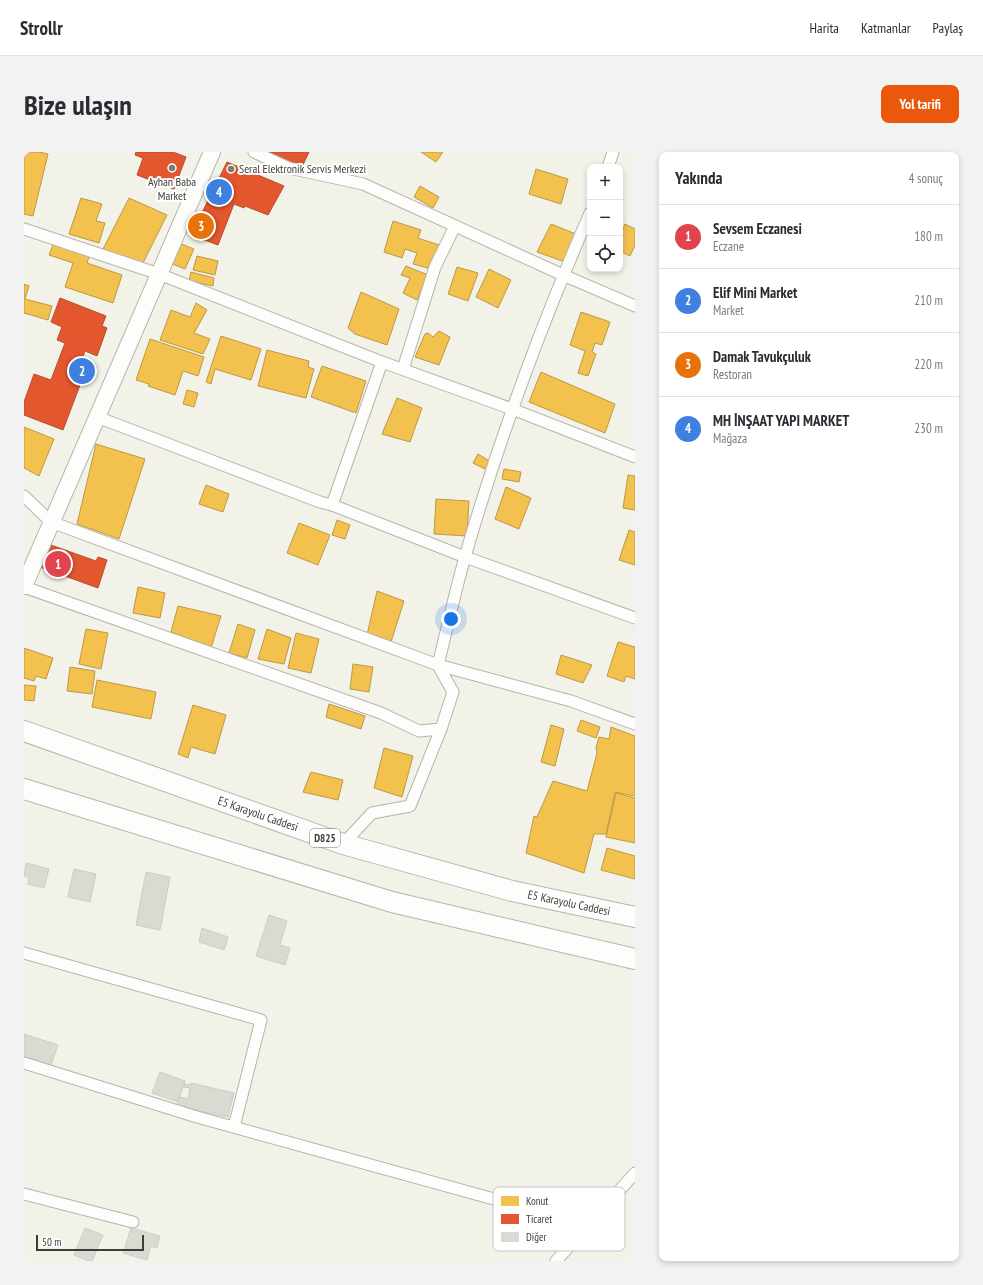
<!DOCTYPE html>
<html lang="tr">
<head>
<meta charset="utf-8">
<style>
  :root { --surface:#fff; --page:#f2f2f3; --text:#2b2b33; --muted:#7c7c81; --line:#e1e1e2; --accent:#ea580c }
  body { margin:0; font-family:"PT Sans Narrow",sans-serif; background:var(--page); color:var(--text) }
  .controls { position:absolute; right:12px; top:12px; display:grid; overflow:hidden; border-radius:8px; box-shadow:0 2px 6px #0003 }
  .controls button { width:36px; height:36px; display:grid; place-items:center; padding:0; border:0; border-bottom:1px solid var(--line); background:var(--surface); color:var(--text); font:20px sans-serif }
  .scale { position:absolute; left:12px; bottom:10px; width:108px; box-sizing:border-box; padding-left:4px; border:2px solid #3e3d36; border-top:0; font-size:11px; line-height:14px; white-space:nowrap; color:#3e3d36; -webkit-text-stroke:3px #fff; paint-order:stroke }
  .you { position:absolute; left:427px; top:467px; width:14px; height:14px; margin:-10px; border:3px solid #fff; border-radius:50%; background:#1a73e8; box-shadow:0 0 0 6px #1a73e833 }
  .badge { display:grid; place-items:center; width:26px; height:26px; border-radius:50%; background:var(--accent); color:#fff; font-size:13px; font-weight:700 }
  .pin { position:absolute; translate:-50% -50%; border:2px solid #fff; box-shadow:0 1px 4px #0006 }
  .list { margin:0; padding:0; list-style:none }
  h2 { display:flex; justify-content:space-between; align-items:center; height:52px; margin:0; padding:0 16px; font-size:17px }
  h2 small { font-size:13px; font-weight:400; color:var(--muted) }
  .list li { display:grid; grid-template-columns:26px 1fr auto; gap:12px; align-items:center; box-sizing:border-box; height:64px; padding:0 16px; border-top:1px solid var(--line) }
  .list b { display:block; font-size:15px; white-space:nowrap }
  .list p { margin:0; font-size:13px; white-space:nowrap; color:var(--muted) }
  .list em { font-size:13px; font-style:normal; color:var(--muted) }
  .icon { flex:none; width:22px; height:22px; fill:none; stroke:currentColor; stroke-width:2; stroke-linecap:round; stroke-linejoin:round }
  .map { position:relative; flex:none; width:611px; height:1109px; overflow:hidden; border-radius:8px }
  header { display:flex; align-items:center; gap:24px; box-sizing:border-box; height:56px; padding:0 20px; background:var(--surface); border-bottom:1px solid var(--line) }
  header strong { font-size:19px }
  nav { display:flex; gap:22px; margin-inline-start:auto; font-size:14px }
  .intro { display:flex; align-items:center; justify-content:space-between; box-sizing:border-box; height:96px; padding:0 24px }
  h1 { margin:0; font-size:28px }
  .button { padding:10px 18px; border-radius:8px; background:var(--accent); color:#fff; font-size:14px; font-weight:700 }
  main { display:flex; gap:24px; padding:0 24px }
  aside { flex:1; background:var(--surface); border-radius:8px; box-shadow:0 2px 6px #0003 }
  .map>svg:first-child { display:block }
  .homes { fill:#f2c14e; stroke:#bc9947 }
  .shops { fill:#e4572e; stroke:#b24f30 }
  .building { fill:#dad9d2; stroke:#ceccc5 }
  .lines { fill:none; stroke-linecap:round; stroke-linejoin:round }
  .street-casing { stroke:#b5b4ac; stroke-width:13 }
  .secondary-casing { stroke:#b5b4ac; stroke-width:18 }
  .highway-casing { stroke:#b5b4ac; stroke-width:22 }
  .street { stroke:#fdfdfc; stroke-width:11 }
  .secondary { stroke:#fdfdfc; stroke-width:16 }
  .highway { stroke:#fdfdfc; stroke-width:20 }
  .poi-dot { fill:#7d7c74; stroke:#fff; stroke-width:1.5 }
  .labels { text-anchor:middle; stroke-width:4; stroke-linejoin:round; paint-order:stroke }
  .shield { fill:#fff; stroke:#787772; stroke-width:1 }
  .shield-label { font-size:11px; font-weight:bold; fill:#3e3d36 }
  .poi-label { font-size:12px; fill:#3e3d36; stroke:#fff; text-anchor:start }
  .street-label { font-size:12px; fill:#3e3d36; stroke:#fff }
  .key { fill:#fff; stroke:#c5c5c3; stroke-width:1 }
  .key-label { font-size:11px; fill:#3e3d36 }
</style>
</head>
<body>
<header>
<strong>Strollr</strong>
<nav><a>Harita</a><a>Katmanlar</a><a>Paylaş</a></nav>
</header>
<div class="intro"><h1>Bize ulaşın</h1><a class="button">Yol tarifi</a></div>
<main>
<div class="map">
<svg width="611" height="1109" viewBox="0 0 611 1109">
  <rect width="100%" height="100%" fill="#f3f2e8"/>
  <g class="homes">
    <path d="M 0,0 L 15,0 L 24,2 L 9,64 L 0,62 Z"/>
    <path d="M 397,0 L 419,0 L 412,10 Z"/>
    <path d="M 512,17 L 544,27 L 537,52 L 505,42 Z"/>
    <path d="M 396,34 L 415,45 L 409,56 L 390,45 Z"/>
    <path d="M 57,46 L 78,52 L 72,69 L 81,71 L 75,91 L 45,82 Z"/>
    <path d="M 105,46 L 143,63 L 118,113 L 78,99 Z"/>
    <path d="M 369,69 L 397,78 L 394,86 L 415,93 L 407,117 L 389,112 L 393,101 L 381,97 L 378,106 L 360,100 Z"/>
    <path d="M 527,72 L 552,82 L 541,110 L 513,100 Z"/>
    <path d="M 601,72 L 611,77 L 611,93 L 606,104 L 596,99 L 596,84 Z"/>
    <path d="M 30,90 L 66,102 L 63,111 L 98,123 L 89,151 L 41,135 L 49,111 L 25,103 Z"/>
    <path d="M 155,91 L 170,97 L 161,117 L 146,111 Z"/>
    <path d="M 173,104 L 194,109 L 191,123 L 169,118 Z"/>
    <path d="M 382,114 L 404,123 L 393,148 L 379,141 L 386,126 L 377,123 Z"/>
    <path d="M 433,115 L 454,121 L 444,149 L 424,142 Z"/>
    <path d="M 465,117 L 487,128 L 474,156 L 452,145 Z"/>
    <path d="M 167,120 L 190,126 L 189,134 L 165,129 Z"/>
    <path d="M 0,132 L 5,134 L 1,147 L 28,154 L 24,168 L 0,161 Z"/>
    <path d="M 337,140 L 375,157 L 363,193 L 331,182 L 324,176 Z"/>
    <path d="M 172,151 L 183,158 L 170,181 L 186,187 L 179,202 L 136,188 L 147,158 L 166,165 Z"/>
    <path d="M 557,160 L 586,170 L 578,193 L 571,191 L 568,200 L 572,202 L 564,224 L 554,221 L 561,199 L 546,193 Z"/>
    <path d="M 415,179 L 426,185 L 415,213 L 391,205 L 401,182 L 404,181 L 409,185 Z"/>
    <path d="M 197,184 L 237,197 L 227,228 L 191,217 L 187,232 L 182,230 Z"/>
    <path d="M 126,187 L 180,205 L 174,224 L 159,219 L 151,243 L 124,234 L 125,232 L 112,228 Z"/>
    <path d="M 243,198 L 285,209 L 284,215 L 290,217 L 282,246 L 234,234 Z"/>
    <path d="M 298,214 L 342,229 L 332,261 L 287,245 Z"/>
    <path d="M 517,220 L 591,252 L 581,281 L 505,250 Z"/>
    <path d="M 163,238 L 174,241 L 170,255 L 159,252 Z"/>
    <path d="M 373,246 L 398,256 L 386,290 L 358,282 Z"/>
    <path d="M 0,275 L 30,287 L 15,324 L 0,316 Z"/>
    <path d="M 72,292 L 121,307 L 95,387 L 53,372 Z"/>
    <path d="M 454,302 L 467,310 L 463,318 L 449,311 Z"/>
    <path d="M 480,317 L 497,320 L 495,330 L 478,327 Z"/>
    <path d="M 604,323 L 611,324 L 611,358 L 599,356 Z"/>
    <path d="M 182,333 L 205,342 L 199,360 L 175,352 Z"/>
    <path d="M 482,335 L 507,346 L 495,377 L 471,367 Z"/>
    <path d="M 412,347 L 445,349 L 443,384 L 410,382 Z"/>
    <path d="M 313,368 L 326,373 L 321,387 L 308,383 Z"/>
    <path d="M 275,371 L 306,383 L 294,413 L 263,401 Z"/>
    <path d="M 605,378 L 611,380 L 611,413 L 595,408 Z"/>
    <path d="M 114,435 L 141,441 L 136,466 L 109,461 Z"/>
    <path d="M 353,439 L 380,449 L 367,490 L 343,483 Z"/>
    <path d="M 154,454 L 197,464 L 187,496 L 147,480 Z"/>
    <path d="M 214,472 L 231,478 L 223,506 L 205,501 Z"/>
    <path d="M 62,477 L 84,481 L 77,517 L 55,512 Z"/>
    <path d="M 243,477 L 267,486 L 260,512 L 234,507 Z"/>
    <path d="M 272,481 L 295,487 L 287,521 L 264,516 Z"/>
    <path d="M 594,490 L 611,495 L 611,527 L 602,524 L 600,530 L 583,524 Z"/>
    <path d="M 0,496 L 29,506 L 22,527 L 12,524 L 10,529 L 0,526 Z"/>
    <path d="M 537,503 L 568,513 L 559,531 L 532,522 Z"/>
    <path d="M 329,512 L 349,515 L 345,540 L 326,537 Z"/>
    <path d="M 46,515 L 71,519 L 68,542 L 43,539 Z"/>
    <path d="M 73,528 L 132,540 L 127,567 L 68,555 Z"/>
    <path d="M 0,533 L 12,534 L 10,549 L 0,548 Z"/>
    <path d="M 305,552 L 341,564 L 337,577 L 302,565 Z"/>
    <path d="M 169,553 L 202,563 L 191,602 L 167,595 L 164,606 L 154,602 Z"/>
    <path d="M 557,568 L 576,575 L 572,586 L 553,579 Z"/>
    <path d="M 527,573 L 540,577 L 531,614 L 517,610 Z"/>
    <path d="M 587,575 L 611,584 L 611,644 L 591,640 L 582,682 L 570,682 L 560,721 L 502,701 L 510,664 L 513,665 L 529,629 L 563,639 L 573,601 L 572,596 L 575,585 L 585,587 Z"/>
    <path d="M 360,596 L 389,604 L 378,645 L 350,636 Z"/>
    <path d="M 287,620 L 319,628 L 314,648 L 279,640 Z"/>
    <path d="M 592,641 L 611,646 L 611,691 L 582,685 Z"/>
    <path d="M 583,696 L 611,704 L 611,727 L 577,718 Z"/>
  </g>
  <g class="shops">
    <path d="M 112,0 L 149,0 L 162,5 L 150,37 L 113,23 L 119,6 L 111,3 Z"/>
    <path d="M 242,0 L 285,0 L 277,17 Z"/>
    <path d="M 203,10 L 260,34 L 244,63 L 221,54 L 220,56 L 210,52 L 194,93 L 167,83 Z"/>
    <path d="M 36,146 L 82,164 L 78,174 L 83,176 L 73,204 L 61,199 L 57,210 L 64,212 L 39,278 L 0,263 L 0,250 L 10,222 L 27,228 L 41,191 L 33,188 L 38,175 L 27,170 Z"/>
    <path d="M 24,392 L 72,409 L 74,405 L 83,408 L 74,436 L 16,415 Z"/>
  </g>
  <g class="building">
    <path d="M 2,711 L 25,717 L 20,736 L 4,732 L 5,726 L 0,724 Z"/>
    <path d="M 50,717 L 72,722 L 66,750 L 44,745 Z"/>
    <path d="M 122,720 L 146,725 L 136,778 L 112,773 Z"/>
    <path d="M 245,763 L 263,769 L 256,793 L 266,796 L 261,813 L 232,804 Z"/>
    <path d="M 178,776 L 204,785 L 200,798 L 175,790 Z"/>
    <path d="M 0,882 L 34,893 L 26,916 L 0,907 Z"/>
    <path d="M 136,920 L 161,929 L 154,950 L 128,941 Z"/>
    <path d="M 167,931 L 210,941 L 204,965 L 153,954 L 155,945 L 164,947 L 166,936 L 160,935 L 161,932 L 167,933 Z"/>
    <path d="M 61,1076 L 79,1083 L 68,1109 L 65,1109 L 50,1103 Z"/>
    <path d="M 107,1076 L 136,1084 L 133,1096 L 127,1094 L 123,1108 L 99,1101 Z"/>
  </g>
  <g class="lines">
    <g class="street-casing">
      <g id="street">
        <path d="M 230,0 L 265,16 L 339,32 L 539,123 L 611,154"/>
        <path d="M 584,15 L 589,0"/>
        <path d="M 0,77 L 135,122 L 358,210 L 488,257 L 611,305"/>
        <path d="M 379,217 L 411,115 L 431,74"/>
        <path d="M 73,265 L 296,350 L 308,353 L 441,405 L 611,466"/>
        <path d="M 0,344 L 27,370 L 414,513 L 547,549 L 611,572"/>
        <path d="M 308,353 L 358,210"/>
        <path d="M 0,435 L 357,561 L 395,579 L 417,577 L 429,540 L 414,513 C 423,477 431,440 441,405 C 475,287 517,173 566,61"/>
        <path d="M 319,692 L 348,661 L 386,654 L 417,577"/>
        <path d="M 0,801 L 237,868 L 210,975"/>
        <path d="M 0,911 L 173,965 L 564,1073"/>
        <path d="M 0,1042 L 109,1070"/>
        <path d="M 532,1109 L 611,1021"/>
      </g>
    </g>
    <g class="secondary-casing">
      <path id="secondary" d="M 0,434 L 188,0"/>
    </g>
    <g class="highway-casing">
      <g id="highway">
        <path d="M 0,579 L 319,692 L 488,739 L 611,765"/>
        <path d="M 0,637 L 368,750 L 611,807"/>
      </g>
    </g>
    <use href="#street" class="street"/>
    <use href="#secondary" class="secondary"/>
    <use href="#highway" class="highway"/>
  </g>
  <g class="poi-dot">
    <circle cx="148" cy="16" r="4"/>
    <circle cx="207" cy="17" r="4"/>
  </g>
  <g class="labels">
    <rect class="shield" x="286" y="677" width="30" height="18" rx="3"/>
    <g class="shield-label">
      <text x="301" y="690">D825</text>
    </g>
    <g class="poi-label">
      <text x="215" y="21">Seral Elektronik Servis Merkezi</text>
      <text x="148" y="34" text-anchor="middle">Ayhan Baba<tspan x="148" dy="14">Market</tspan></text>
    </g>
    <g class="street-label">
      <text transform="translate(234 662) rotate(19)" y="4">E5 Karayolu Caddesi</text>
      <text transform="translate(545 751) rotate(12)" y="4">E5 Karayolu Caddesi</text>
    </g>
  </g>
  <rect x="469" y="1035" width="132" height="64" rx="6" class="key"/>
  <rect x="477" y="1044" width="18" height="10" fill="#f2c14e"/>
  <rect x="477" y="1062" width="18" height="10" fill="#e4572e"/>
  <rect x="477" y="1080" width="18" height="10" fill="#dad9d2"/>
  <g class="key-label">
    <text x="502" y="1053">Konut</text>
    <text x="502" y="1071">Ticaret</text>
    <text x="502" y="1089">Diğer</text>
  </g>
</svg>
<div class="controls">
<button>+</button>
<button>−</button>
<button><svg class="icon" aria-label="locate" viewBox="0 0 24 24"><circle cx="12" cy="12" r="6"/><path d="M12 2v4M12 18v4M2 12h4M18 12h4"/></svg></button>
</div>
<div class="scale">50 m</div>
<div class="you"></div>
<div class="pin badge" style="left:34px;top:412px;background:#e0444e">1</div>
<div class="pin badge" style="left:58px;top:219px;background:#3f7fe0">2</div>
<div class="pin badge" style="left:177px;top:74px;background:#e8710a">3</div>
<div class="pin badge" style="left:195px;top:40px;background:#3f7fe0">4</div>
</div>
<aside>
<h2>Yakında<small>4 sonuç</small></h2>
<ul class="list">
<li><span class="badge" style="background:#e0444e">1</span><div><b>Sevsem Eczanesi</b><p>Eczane</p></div><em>180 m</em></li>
<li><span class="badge" style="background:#3f7fe0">2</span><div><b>Elif Mini Market</b><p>Market</p></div><em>210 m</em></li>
<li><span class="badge" style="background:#e8710a">3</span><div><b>Damak Tavukçuluk</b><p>Restoran</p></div><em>220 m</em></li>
<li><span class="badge" style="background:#3f7fe0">4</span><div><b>MH İNŞAAT YAPI MARKET</b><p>Mağaza</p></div><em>230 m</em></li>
</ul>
</aside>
</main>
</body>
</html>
